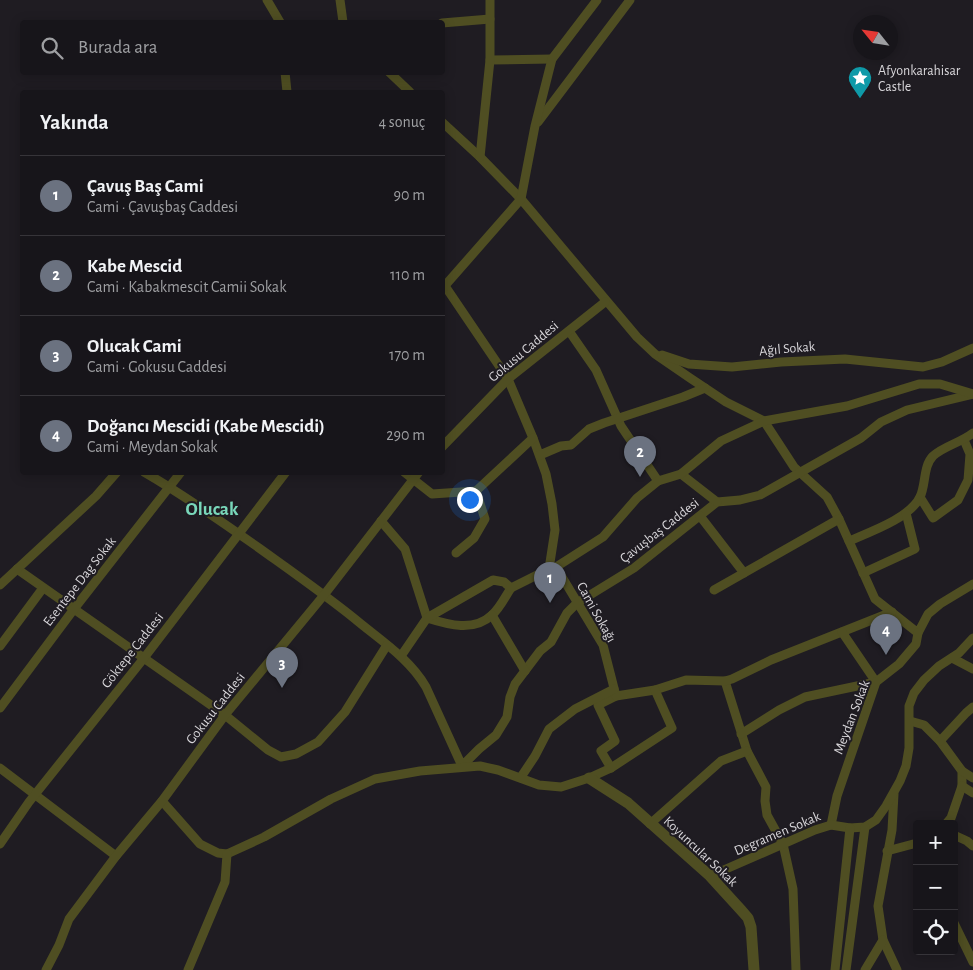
<!DOCTYPE html>
<html lang="tr">
<head>
<meta charset="utf-8">
<style>
  :root { --surface:#17151a; --page:#242227; --text:#f1f3f6; --muted:#9e9fa2; --line:#363439; --accent:#d93025 }
  body { margin:0; font-family:"Alegreya Sans",sans-serif; background:var(--page); color:var(--text) }
  .controls { position:absolute; right:15px; bottom:15px; display:grid; overflow:hidden; border-radius:5px; box-shadow:0 2px 12px #0003 }
  .controls button { width:45px; height:45px; display:grid; place-items:center; padding:0; border:0; border-bottom:1px solid var(--line); background:var(--surface); color:var(--text); font:25px sans-serif }
  .compass { position:absolute; left:853px; top:15px; width:45px; height:45px; border-radius:50%; background:var(--surface); box-shadow:0 2px 12px #0003; rotate:300deg }
  .you { position:absolute; left:469px; top:499px; width:18px; height:18px; margin:-12px; border:4px solid #fff; border-radius:50%; background:#1a73e8; box-shadow:0 0 0 8px #1a73e833 }
  .badge { display:grid; place-items:center; width:32px; height:32px; border-radius:50%; background:var(--accent); color:#fff; font-size:16px; font-weight:700 }
  .pin { position:absolute; translate:-50% -41px; filter:drop-shadow(0 1px 2px #0008) }
  .pin::after { content:''; position:absolute; top:26px; width:18px; height:15px; background:inherit; clip-path:polygon(0 0,100% 0,50% 100%) }
  .list { margin:0; padding:0; list-style:none }
  h2 { display:flex; justify-content:space-between; align-items:center; height:65px; margin:0; padding:0 20px; font-size:21px }
  h2 small { font-size:16px; font-weight:400; color:var(--muted) }
  .list li { display:grid; grid-template-columns:32px 1fr auto; gap:15px; align-items:center; box-sizing:border-box; height:80px; padding:0 20px; border-top:1px solid var(--line) }
  .list b { display:block; font-size:19px; white-space:nowrap }
  .list p { margin:0; font-size:16px; white-space:nowrap; color:var(--muted) }
  .list em { font-size:16px; font-style:normal; color:var(--muted) }
  .icon { flex:none; width:28px; height:28px; fill:none; stroke:currentColor; stroke-width:2; stroke-linecap:round; stroke-linejoin:round }
  .map { position:relative; flex:none; width:973px; height:970px; overflow:hidden }
  .search { position:absolute; background:var(--surface); box-shadow:0 2px 12px #0003; left:20px; top:20px; width:425px; height:55px; display:flex; align-items:center; gap:12px; box-sizing:border-box; padding:0 18px; border-radius:5px; color:var(--muted); font-size:19px }
  .panel { position:absolute; background:var(--surface); box-shadow:0 2px 12px #0003; left:20px; top:90px; width:425px; height:385px; border-radius:5px }
  .map>svg:first-child { display:block }
  .lines { fill:none; stroke-linecap:round; stroke-linejoin:round }
  .minor { stroke:#4f4e22; stroke-width:9 }
  .tertiary { stroke:#4f4e22; stroke-width:11 }
  .labels { text-anchor:middle; stroke-width:4; stroke-linejoin:round; paint-order:stroke }
  .poi-label { font-size:14px; fill:#d8d6da; stroke:#1f1c22; text-anchor:start }
  .street-label { font-size:14px; fill:#d8d6da; stroke:#1f1c22 }
  .district-label { font-size:19px; font-weight:bold; fill:#79d7ba; stroke:#1f1c22 }
</style>
</head>
<body>
<div class="map">
<svg width="973" height="970" viewBox="0 0 973 970">
  <rect width="100%" height="100%" fill="#1f1c22"/>
  <g class="lines">
    <g class="minor">
      <path d="M 267,0 L 280,22"/>
      <path d="M 340,0 L 343,22"/>
      <path d="M 442,23 L 490,19"/>
      <path d="M 490,60 L 552,59"/>
      <path d="M 285,72 L 287,92"/>
      <path d="M 389,72 L 410,92"/>
      <path d="M 442,122 L 480,157 L 521,199 L 637,337 L 655,354 L 690,378 L 726,402 L 764,421 L 794,467 L 827,497 L 839,519 L 875,599 L 918,633 L 928,614 L 940,604 L 973,584"/>
      <path d="M 538,122 L 630,0"/>
      <path d="M 480,157 L 490,60 L 490,0"/>
      <path d="M 443,283 L 508,379 L 533,438 L 546,474 L 552,504 L 555,530 L 549,569"/>
      <path d="M 442,289 L 521,199 L 535,126 L 552,59 L 597,0"/>
      <path d="M 569,331 L 596,370 L 621,426 L 658,481"/>
      <path d="M 662,355 L 689,364 L 732,367 L 781,362 L 845,359 L 923,367 L 942,362 L 973,348"/>
      <path d="M 442,447 L 508,379 L 605,302"/>
      <path d="M 540,455 L 561,446 L 571,445 L 589,429 L 604,423 L 683,397 L 705,388"/>
      <path d="M 144,472 C 184,495 222,522 259,548 C 291,571 324,594 355,619 C 380,640 409,658 426,687 L 462,766 L 479,749 L 496,735 L 507,717 L 510,697 L 515,684 L 540,651 L 551,642 L 567,613 L 577,603 L 634,568 L 717,502 L 740,500 L 760,495 L 861,438 L 881,422 L 907,410 L 973,394"/>
      <path d="M 404,472 L 432,494 L 476,491 L 533,438"/>
      <path d="M 681,474 L 717,502"/>
      <path d="M 920,497 L 933,518 L 958,500 L 968,480 L 970,454 L 964,440"/>
      <path d="M 700,516 L 744,573"/>
      <path d="M 381,521 L 405,549 L 427,618 C 449,625 474,632 492,615 C 500,608 505,597 511,588"/>
      <path d="M 849,541 C 870,532 910,518 920,497 C 926,485 923,466 933,456 C 944,446 960,443 973,433"/>
      <path d="M 456,553 L 474,538 L 485,519 L 476,491"/>
      <path d="M 556,567 L 603,645 L 616,696 L 598,705 L 615,741 L 601,751 L 611,768"/>
      <path d="M 17,569 L 225,715 L 268,750 L 281,757 L 296,754 L 318,742 L 345,712 L 387,645"/>
      <path d="M 863,573 L 915,549 L 906,513"/>
      <path d="M 0,585 L 96,496 L 117,472"/>
      <path d="M 714,590 L 839,519"/>
      <path d="M 492,615 L 525,671"/>
      <path d="M 0,646 L 43,588"/>
      <path d="M 401,656 L 427,618 L 493,580 L 504,582 L 511,588 L 549,569 L 556,567 L 603,537 L 637,498 L 658,481 L 681,474 L 721,441 L 764,421 L 847,406 L 919,384 L 940,384 L 973,394"/>
      <path d="M 952,658 L 973,669"/>
      <path d="M 725,681 L 747,751 L 766,787 L 765,801 L 767,815 L 783,844 L 793,889 L 796,970"/>
      <path d="M 616,696 L 655,690 L 686,680 L 725,681 L 732,679 L 771,660 L 892,612"/>
      <path d="M 0,708 L 74,609 L 181,472"/>
      <path d="M 910,721 L 924,725 L 940,741 L 962,771 L 962,786 L 951,818 L 946,824"/>
      <path d="M 741,734 L 779,710 L 805,697 L 876,682 L 842,632"/>
      <path d="M 940,741 L 966,713 L 973,707"/>
      <path d="M 0,768 L 116,856"/>
      <path d="M 962,771 L 973,778"/>
      <path d="M 521,777 L 535,756 L 549,729 L 575,709 L 614,689"/>
      <path d="M 962,786 L 973,793"/>
      <path d="M 894,794 L 892,830 L 878,906 L 883,940 L 897,970"/>
      <path d="M 162,801 L 200,844 L 218,853 L 227,854 L 264,837 L 331,799 L 375,779 L 420,771 L 480,766 L 498,770 L 539,785 L 561,787 L 589,778 L 611,768 L 672,728 L 655,690"/>
      <path d="M 650,824 L 721,761 L 747,751"/>
      <path d="M 831,825 L 837,796 L 876,682 L 899,664 L 916,644 L 918,633"/>
      <path d="M 954,835 L 967,841 L 973,846"/>
      <path d="M 0,844 L 29,802 L 144,658 L 286,472"/>
      <path d="M 887,851 L 917,843"/>
      <path d="M 710,876 L 815,830 L 831,825 L 850,828 L 865,827 L 876,820 L 886,806 L 900,781 L 906,766 L 909,748 L 909,706 L 914,693 L 924,680 L 939,666 L 959,653 L 973,638"/>
      <path d="M 954,923 L 973,962"/>
      <path d="M 46,970 L 59,945 L 69,919 L 116,856 L 162,801 L 225,715 L 324,595 L 419,472"/>
      <path d="M 188,970 L 225,882 L 227,854"/>
      <path d="M 835,970 L 850,828"/>
      <path d="M 846,970 L 865,827"/>
      <path d="M 865,970 L 883,940"/>
    </g>
    <path class="tertiary" d="M 589,778 L 628,803 L 710,876 L 741,910 L 748,918 L 751,927 L 754,970"/>
  </g>
  <defs>
    <g id="sight-pin" transform="scale(1.25)"><path d="M0 17L-7.5 6A9.5 9.5 0 1 1 7.5 6Z" fill="#0f9aa8" stroke="#1f1c22"/><path d="M0-6L1.8-2.2L6-1.7L2.9 1.2L3.7 5.4L0 3.3L-3.7 5.4L-2.9 1.2L-6-1.7L-1.8-2.2Z" fill="#fff"/></g>
  </defs>
  <g fill-rule="evenodd">
    <use href="#sight-pin" x="860" y="78"/>
  </g>
  <g class="labels">
    <g class="poi-label">
      <text x="878" y="75">Afyonkarahisar<tspan x="878" dy="16">Castle</tspan></text>
    </g>
    <g class="street-label">
      <text transform="translate(787 348) rotate(-5)" y="5">Ağıl Sokak</text>
      <text transform="translate(523 351) rotate(-40)" y="5">Gokusu Caddesi</text>
      <text transform="translate(659 530) rotate(-38)" y="5">Çavuşbaş Caddesi</text>
      <text transform="translate(79 581) rotate(-52)" y="5">Esentepe Dag Sokak</text>
      <text transform="translate(597 612) rotate(61)" y="5">Cami Sokağı</text>
      <text transform="translate(132 650) rotate(-52)" y="5">Göktepe Caddesi</text>
      <text transform="translate(215 708) rotate(-52)" y="5">Gokusu Caddesi</text>
      <text transform="translate(851 717) rotate(-69)" y="5">Meydan Sokak</text>
      <text transform="translate(777 833) rotate(-23)" y="5">Degramen Sokak</text>
      <text transform="translate(701 851) rotate(43)" y="5">Koyuncular Sokak</text>
    </g>
    <g class="district-label">
      <text x="212" y="515">Olucak</text>
    </g>
  </g>
</svg>
<div class="controls">
<button>+</button>
<button>−</button>
<button><svg class="icon" aria-label="locate" viewBox="0 0 24 24"><circle cx="12" cy="12" r="6"/><path d="M12 2v4M12 18v4M2 12h4M18 12h4"/></svg></button>
</div>
<svg class="compass" viewBox="-18 -18 36 36"><path d="M0-13l5 13h-10z" fill="#e53935"/><path d="M0 13l5-13h-10z" fill="#9e9fa2"/></svg>
<div class="you"></div>
<div class="pin badge" style="left:550px;top:603px;background:#6b7280">1</div>
<div class="pin badge" style="left:640px;top:477px;background:#6b7280">2</div>
<div class="pin badge" style="left:282px;top:688px;background:#6b7280">3</div>
<div class="pin badge" style="left:886px;top:655px;background:#6b7280">4</div>
<div class="search"><svg class="icon" aria-label="search" viewBox="0 0 24 24"><circle cx="10" cy="10" r="6"/><path d="M15 15l6 6"/></svg>Burada ara</div>
<section class="panel">
<h2>Yakında<small>4 sonuç</small></h2>
<ul class="list">
<li><span class="badge" style="background:#6b7280">1</span><div><b>Çavuş Baş Cami</b><p>Cami · Çavuşbaş Caddesi</p></div><em>90 m</em></li>
<li><span class="badge" style="background:#6b7280">2</span><div><b>Kabe Mescid</b><p>Cami · Kabakmescit Camii Sokak</p></div><em>110 m</em></li>
<li><span class="badge" style="background:#6b7280">3</span><div><b>Olucak Cami</b><p>Cami · Gokusu Caddesi</p></div><em>170 m</em></li>
<li><span class="badge" style="background:#6b7280">4</span><div><b>Doğancı Mescidi (Kabe Mescidi)</b><p>Cami · Meydan Sokak</p></div><em>290 m</em></li>
</ul>
</section>
</div>
</body>
</html>
